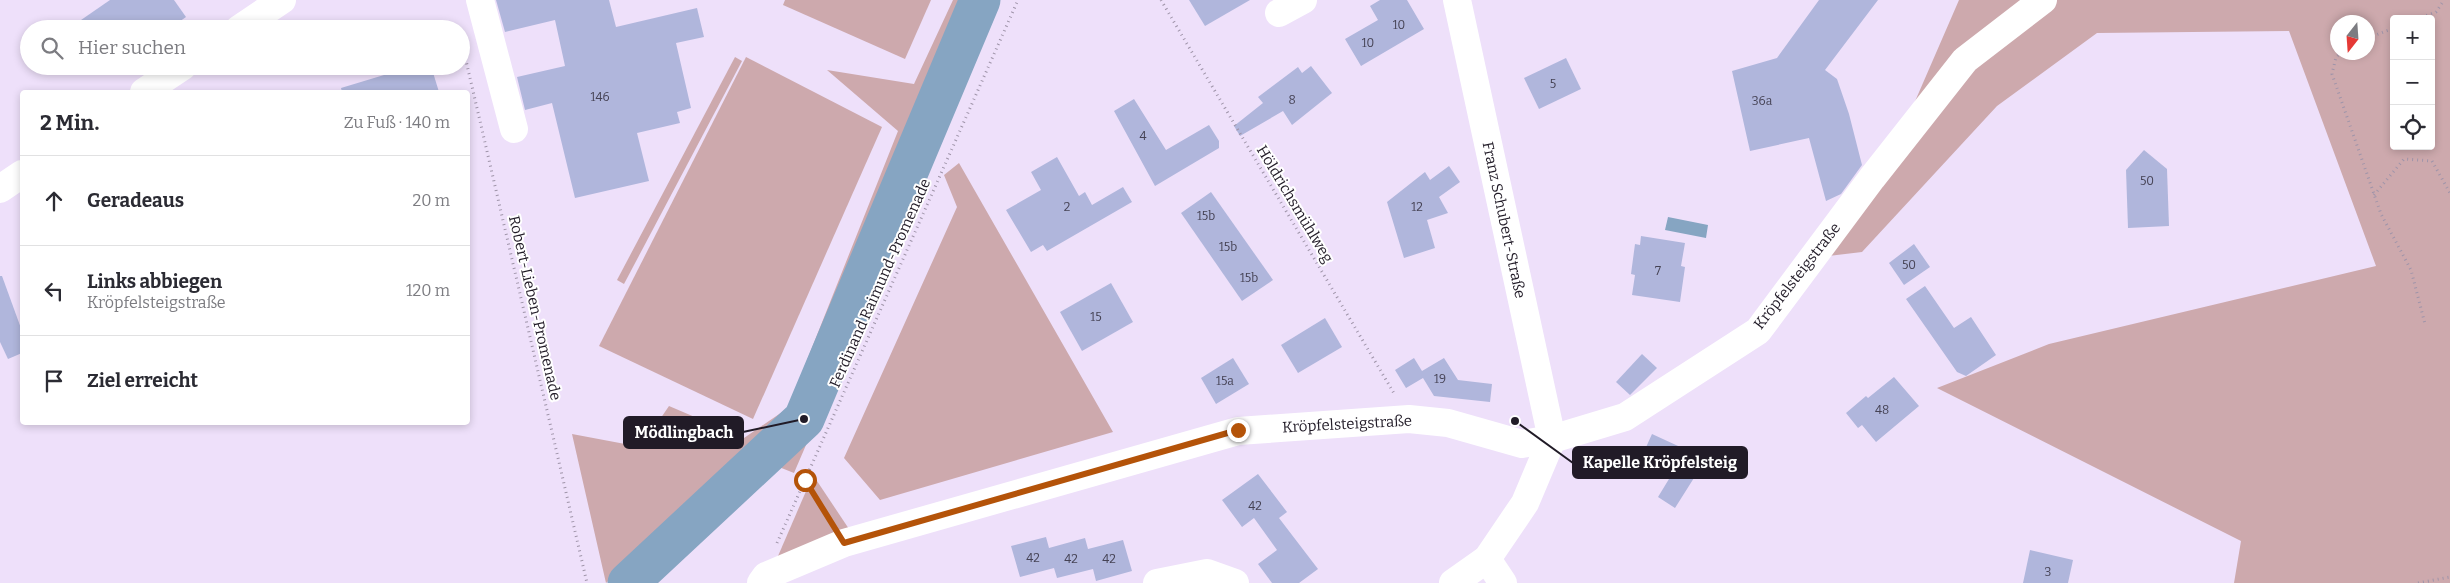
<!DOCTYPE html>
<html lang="de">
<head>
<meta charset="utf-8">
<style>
  :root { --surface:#fff; --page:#f7f7f7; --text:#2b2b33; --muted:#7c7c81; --line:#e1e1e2 }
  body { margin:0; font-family:Bitter,serif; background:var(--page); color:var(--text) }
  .controls { position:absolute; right:15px; top:15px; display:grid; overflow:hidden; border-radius:5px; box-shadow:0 2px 8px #0003 }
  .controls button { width:45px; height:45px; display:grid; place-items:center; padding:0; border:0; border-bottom:1px solid var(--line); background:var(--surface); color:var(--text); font:25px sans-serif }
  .compass { position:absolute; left:2330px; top:15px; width:45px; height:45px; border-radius:50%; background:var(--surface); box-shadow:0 2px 8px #0003; rotate:197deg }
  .stop { position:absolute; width:15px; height:15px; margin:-11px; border:4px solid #b45309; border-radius:50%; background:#fff }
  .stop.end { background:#b45309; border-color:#fff; box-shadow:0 1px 5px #0008 }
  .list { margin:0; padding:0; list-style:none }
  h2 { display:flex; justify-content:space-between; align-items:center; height:65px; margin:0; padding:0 20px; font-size:21px }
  h2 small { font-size:16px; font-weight:400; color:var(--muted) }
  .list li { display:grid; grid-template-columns:32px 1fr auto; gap:15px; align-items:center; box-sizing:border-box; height:90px; padding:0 20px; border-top:1px solid var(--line) }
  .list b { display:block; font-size:19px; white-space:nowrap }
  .list p { margin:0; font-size:16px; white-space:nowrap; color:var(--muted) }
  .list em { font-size:16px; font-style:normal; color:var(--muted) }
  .icon { flex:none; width:28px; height:28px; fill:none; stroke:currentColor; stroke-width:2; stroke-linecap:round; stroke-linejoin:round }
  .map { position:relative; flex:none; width:2450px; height:583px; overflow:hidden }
  .search { position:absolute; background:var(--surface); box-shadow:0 2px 8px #0003; left:20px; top:20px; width:450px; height:55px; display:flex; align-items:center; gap:12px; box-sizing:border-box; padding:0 18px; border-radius:28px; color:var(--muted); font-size:19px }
  .panel { position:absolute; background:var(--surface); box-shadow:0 2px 8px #0003; left:20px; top:90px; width:450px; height:335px; border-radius:5px }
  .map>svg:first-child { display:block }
  .green { fill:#cda9ad; fill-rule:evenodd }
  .water { fill:#86a5c2 }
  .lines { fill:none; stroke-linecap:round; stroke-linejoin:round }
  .river { stroke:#86a5c2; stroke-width:41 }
  .building { fill:#b0b6dc }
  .path { stroke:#9f94a9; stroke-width:3; stroke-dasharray:1 4; stroke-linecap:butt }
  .minor { stroke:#fff; stroke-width:28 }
  .major { stroke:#fff; stroke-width:28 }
  .route { stroke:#b45309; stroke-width:6 }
  .labels { text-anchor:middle; stroke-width:4; stroke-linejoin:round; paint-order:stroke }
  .number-label { font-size:12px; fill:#454254 }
  .street-label { font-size:15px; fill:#211b27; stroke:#fff }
  .leader { fill:none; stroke:#211b27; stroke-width:2 }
  .callout-dot { fill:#211b27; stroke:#fff; stroke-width:2 }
  .callout { fill:#211b27; stroke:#211b27; stroke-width:2 }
  .callout-label { font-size:16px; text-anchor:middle; font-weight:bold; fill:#fff }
</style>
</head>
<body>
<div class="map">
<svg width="2450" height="583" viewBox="0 0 2450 583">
  <rect width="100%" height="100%" fill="#eee0fa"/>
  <g class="green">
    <path d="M 785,0 L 931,0 L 905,59 L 783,5 Z"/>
    <path d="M 953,0 L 997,0 L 794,473 L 749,455 L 606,583 L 572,434 L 641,447 L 669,406 L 744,438 L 788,408 L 898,131 L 827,70 L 914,84 Z"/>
    <path d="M 1959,0 L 2450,0 L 2450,583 L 2234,583 L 2241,541 L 1937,388 L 2049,344 L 2376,266 L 2289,31 L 2097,33 L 1997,106 L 1862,252 L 1820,257 L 1880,182 ZM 2394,19 L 2431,19 L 2431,146 L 2394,146 ZM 2338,22 L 2368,22 L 2368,52 L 2338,52 Z"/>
    <path d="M 735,57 L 742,61 L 624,284 L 617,280 Z"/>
    <path d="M 746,57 L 882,127 L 753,419 L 599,346 Z"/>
    <path d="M 959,163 L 1113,432 L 880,500 L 844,458 L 957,207 L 944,175 Z"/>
    <path d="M 813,475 L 851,532 L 775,563 Z"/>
  </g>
  <path class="water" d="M 1668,217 L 1708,225 L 1706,238 L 1665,230 Z"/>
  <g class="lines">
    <path class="river" d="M 628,583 L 804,419 L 980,0"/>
  </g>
  <g class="building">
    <path d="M 110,0 L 174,0 L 186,17 L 169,29 L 68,29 Z"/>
    <path d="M 496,0 L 609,0 L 616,27 L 697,8 L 704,37 L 676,43 L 691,108 L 677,112 L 680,123 L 637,133 L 649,181 L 575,198 L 552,103 L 525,110 L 517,77 L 565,66 L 555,20 L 505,32 Z"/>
    <path d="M 1189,0 L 1250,0 L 1205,26 Z"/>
    <path d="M 1380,0 L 1407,0 L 1424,29 L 1361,66 L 1345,39 L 1378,20 L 1370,6 Z"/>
    <path d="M 1819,0 L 1878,0 L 1825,70 L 1837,79 L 1849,114 L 1862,165 L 1841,194 L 1826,201 L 1809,138 L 1750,151 L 1732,71 L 1777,58 Z"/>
    <path d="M 1566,58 L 1581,89 L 1539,109 L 1524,78 Z"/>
    <path d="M 382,66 L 431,66 L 439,92 L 342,92 L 341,88 L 384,75 Z"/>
    <path d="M 1311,66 L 1332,93 L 1292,125 L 1283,111 L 1240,136 L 1234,126 L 1263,103 L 1258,97 L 1298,67 L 1302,73 Z"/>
    <path d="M 1134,99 L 1166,150 L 1209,125 L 1219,141 L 1219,148 L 1155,186 L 1114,111 Z"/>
    <path d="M 2144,150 L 2167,169 L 2169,226 L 2128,228 L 2126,170 Z"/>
    <path d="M 1057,157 L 1079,196 L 1085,192 L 1092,205 L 1123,187 L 1132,202 L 1047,251 L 1043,245 L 1031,252 L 1006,210 L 1041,190 L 1031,172 Z"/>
    <path d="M 1449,166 L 1460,182 L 1439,197 L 1448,213 L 1427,220 L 1435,248 L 1404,258 L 1387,202 L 1425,172 L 1430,180 Z"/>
    <path d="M 1211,192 L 1273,280 L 1242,301 L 1181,213 Z"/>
    <path d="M 1641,236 L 1685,243 L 1681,266 L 1685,267 L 1680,302 L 1632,295 L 1635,275 L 1631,274 L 1635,244 L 1640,245 Z"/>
    <path d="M 1914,244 L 1930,267 L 1904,285 L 1889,263 Z"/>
    <path d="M 0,276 L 2,276 L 22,331 L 22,353 L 8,359 L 0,342 Z"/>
    <path d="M 1111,283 L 1133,322 L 1082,351 L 1060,312 Z"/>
    <path d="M 1925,286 L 1954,328 L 1971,317 L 1996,355 L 1966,376 L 1957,372 L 1906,299 Z"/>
    <path d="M 1325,318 L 1342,347 L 1298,373 L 1281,345 Z"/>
    <path d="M 1642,354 L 1657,368 L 1630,395 L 1616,382 Z"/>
    <path d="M 1233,358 L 1249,384 L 1216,404 L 1201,378 Z"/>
    <path d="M 1414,358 L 1422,371 L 1444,358 L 1458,380 L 1492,384 L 1490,402 L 1434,396 L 1423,378 L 1406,388 L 1395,370 Z"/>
    <path d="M 1894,377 L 1919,406 L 1876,442 L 1862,425 L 1858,428 L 1846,413 L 1866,396 L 1868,398 Z"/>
    <path d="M 1652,434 L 1689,451 L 1684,463 L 1699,470 L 1675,508 L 1658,497 L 1669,479 L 1638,465 Z"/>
    <path d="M 1258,474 L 1287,512 L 1279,518 L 1318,569 L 1299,583 L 1272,583 L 1258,564 L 1277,550 L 1254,518 L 1242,527 L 1222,500 Z"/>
    <path d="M 1046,537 L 1049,548 L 1085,538 L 1088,549 L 1123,540 L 1132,571 L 1096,581 L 1093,569 L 1057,578 L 1054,568 L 1020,577 L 1011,546 Z"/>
    <path d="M 2030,550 L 2073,560 L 2068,583 L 2023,583 Z"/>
  </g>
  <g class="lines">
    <g class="path">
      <path d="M 1161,0 L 1395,395"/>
      <path d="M 2417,19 L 2436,12 L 2444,0"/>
      <path d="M 2368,38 L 2394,28"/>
      <path d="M 461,39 L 587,583"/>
      <path d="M 2342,52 L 2336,57 L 2332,74 L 2381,214 L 2411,270 L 2425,324"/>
      <path d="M 2374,195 L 2404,159 L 2432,161 L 2450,193"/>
      <path d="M 805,481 L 831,522"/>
      <path d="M 777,543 L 1018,0"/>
      <path d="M 2418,583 L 2450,577"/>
    </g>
    <g class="minor">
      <path d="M 480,0 L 514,129"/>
      <path d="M 1457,0 L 1552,439"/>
      <path d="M 1279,13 L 1303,0"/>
      <path d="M 1487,559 L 1503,583"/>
      <path d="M 761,583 L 766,576 L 844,543 L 1238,431 L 1409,419 L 1448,423 L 1522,444 L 1552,439 L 1625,417 L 1758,331 L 1872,178 L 1965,60 L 2043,0"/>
      <path d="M 1157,583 L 1207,573 L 1235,583"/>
      <path d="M 1453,583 L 1487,559 L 1525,503 L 1552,439"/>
    </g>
    <g class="major">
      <path d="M 239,29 L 282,0"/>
      <path d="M 144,92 L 183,66"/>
      <path d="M 0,189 L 22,174"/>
    </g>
  </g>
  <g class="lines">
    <path class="route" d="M 805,480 L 844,543 L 1238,430"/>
  </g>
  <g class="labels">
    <g class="number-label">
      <text x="1399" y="29">10</text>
      <text x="1368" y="47">10</text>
      <text x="1553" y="88">5</text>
      <text x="600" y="101">146</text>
      <text x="1292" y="104">8</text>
      <text x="1762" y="105">36a</text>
      <text x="1143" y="140">4</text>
      <text x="2147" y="185">50</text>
      <text x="1067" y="211">2</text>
      <text x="1417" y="211">12</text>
      <text x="1206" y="220">15b</text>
      <text x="1228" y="251">15b</text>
      <text x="1909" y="269">50</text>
      <text x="1658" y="275">7</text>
      <text x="1249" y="282">15b</text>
      <text x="1096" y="321">15</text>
      <text x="1440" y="383">19</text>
      <text x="1225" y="385">15a</text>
      <text x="1882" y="414">48</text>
      <text x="1255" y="510">42</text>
      <text x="1033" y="562">42</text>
      <text x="1071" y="563">42</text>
      <text x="1109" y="563">42</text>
      <text x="2048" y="576">3</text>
    </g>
    <g class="street-label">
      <text transform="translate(1295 204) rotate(59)" y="5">Höldrichsmühlweg</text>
      <text transform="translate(1504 220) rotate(78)" y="5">Franz Schubert-Straße</text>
      <text transform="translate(1797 276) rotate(-52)" y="5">Kröpfelsteigstraße</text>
      <text transform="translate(880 283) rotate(-66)" y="5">Ferdinand Raimund-Promenade</text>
      <text transform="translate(535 308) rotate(77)" y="5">Robert-Lieben-Promenade</text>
      <text transform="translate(1347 424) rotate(-3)" y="5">Kröpfelsteigstraße</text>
    </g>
  </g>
  <path class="leader" d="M804 419L743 432M1515 421L1573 463"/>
  <g class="callout-dot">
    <circle cx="804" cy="419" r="5"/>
    <circle cx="1515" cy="421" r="5"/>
  </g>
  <g class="callout">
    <rect x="624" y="417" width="119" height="31" rx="5"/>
    <rect x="1573" y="447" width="174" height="31" rx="5"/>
  </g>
  <g class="callout-label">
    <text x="684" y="438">Mödlingbach</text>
    <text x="1660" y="468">Kapelle Kröpfelsteig</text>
  </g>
</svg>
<div class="controls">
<button>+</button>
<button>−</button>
<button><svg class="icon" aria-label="locate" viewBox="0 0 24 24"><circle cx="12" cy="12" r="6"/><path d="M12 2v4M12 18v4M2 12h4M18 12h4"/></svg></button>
</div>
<svg class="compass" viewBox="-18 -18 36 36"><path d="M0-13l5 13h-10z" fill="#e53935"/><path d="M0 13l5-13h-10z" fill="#7c7c81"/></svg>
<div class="stop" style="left:805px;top:480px"></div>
<div class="stop end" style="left:1238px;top:430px"></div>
<div class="search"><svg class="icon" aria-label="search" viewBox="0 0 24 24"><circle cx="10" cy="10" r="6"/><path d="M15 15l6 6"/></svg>Hier suchen</div>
<section class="panel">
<h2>2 Min.<small>Zu Fuß · 140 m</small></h2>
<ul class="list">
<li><svg class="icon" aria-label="ahead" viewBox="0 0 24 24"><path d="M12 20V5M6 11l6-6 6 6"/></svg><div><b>Geradeaus</b></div><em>20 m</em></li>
<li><svg class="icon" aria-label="left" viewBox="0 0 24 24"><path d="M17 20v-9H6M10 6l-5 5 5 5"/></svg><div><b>Links abbiegen</b><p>Kröpfelsteigstraße</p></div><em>120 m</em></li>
<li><svg class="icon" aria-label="arrive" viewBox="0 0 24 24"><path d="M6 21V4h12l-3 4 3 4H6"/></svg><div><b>Ziel erreicht</b></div></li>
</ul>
</section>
</div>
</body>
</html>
